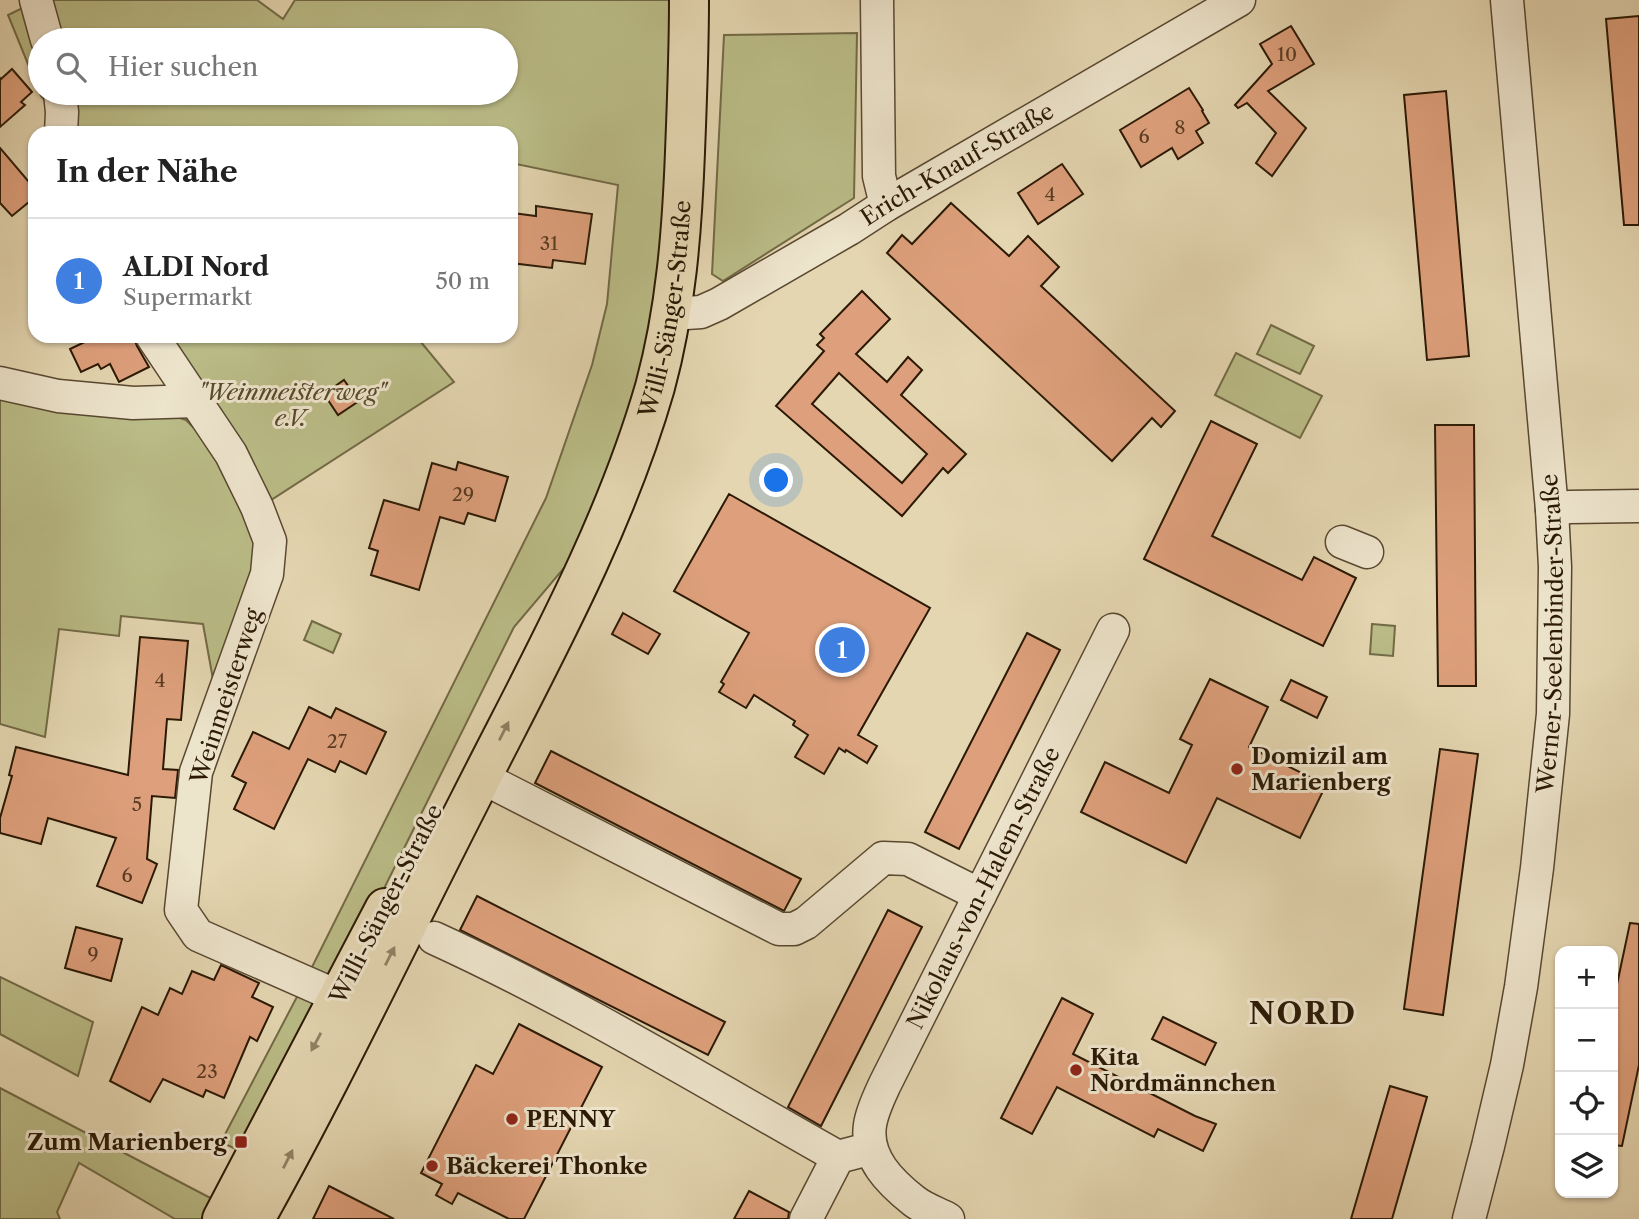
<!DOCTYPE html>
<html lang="de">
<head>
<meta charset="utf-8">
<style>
  :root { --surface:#fff; --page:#f6f6f6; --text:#222; --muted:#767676; --line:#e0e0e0; --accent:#8f2418 }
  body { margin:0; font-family:"Libre Caslon Text",serif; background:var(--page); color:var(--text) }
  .controls { position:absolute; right:21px; bottom:21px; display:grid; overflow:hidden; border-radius:14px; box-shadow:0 2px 5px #0004 }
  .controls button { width:63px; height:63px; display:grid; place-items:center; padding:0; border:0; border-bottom:2px solid var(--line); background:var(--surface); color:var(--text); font:35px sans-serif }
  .you { position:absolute; left:777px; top:481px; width:24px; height:24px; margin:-18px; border:5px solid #fff; border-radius:50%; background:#1a73e8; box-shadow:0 0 0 10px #1a73e833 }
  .badge { display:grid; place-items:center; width:46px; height:46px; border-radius:50%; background:var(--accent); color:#fff; font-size:23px; font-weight:700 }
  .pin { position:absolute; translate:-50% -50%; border:4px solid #fff; box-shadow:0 2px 7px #0006 }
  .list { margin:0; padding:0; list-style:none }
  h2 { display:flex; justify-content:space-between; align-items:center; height:91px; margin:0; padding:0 28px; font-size:30px }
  h2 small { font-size:23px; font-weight:400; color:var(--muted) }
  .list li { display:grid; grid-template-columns:46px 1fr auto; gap:21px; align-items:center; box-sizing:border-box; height:126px; padding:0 28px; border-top:2px solid var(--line) }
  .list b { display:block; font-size:26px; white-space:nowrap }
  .list p { margin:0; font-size:23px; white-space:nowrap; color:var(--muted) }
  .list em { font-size:23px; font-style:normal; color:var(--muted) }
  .icon { flex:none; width:38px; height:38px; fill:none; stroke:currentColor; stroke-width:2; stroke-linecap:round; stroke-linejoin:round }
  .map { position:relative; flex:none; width:1639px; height:1219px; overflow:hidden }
  .search { position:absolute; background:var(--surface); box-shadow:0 2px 5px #0004; left:28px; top:28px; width:490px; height:77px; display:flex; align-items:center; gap:18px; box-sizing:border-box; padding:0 24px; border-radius:38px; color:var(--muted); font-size:26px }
  .panel { position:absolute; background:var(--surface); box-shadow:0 2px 5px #0004; left:28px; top:126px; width:490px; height:217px; border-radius:21px }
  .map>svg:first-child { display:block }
  .green { fill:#babc87; stroke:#726a46; stroke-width:2; fill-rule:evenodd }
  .building { fill:#dea07c; stroke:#2b1905; stroke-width:2; fill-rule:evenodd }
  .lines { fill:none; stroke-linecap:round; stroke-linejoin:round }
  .minor-casing { stroke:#594830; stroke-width:35 }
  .major-casing { stroke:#2b1905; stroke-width:42 }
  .minor { stroke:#ede4cc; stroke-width:32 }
  .major { stroke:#e4d6b1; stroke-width:38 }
  .oneway { fill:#918164 }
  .poi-dot { fill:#8f2418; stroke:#ede4cc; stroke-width:2.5 }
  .labels { text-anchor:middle; stroke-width:6; stroke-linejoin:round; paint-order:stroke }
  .number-label { font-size:19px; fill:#583b23 }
  .street-label { font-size:23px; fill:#2b1905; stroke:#ede4cc }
  .park-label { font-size:23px; font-style:italic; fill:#564a2c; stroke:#ede4cc }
  .poi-label { font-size:23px; font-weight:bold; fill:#2b1905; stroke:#ede4cc; text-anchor:start }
  .district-label { font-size:30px; font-weight:bold; letter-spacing:2px; fill:#2b1905; stroke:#ede4cc }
</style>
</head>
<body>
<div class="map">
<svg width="1639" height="1219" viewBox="0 0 1639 1219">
  <rect width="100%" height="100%" fill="#e4d6b1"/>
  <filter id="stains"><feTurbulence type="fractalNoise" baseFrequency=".00286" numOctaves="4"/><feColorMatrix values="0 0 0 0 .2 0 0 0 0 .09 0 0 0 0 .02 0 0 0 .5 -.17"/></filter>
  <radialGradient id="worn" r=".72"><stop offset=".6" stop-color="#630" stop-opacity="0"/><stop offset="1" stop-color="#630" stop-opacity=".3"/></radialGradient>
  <g class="green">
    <path d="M 39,0 L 257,0 L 283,19 L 295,0 L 677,0 L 667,253 L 633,425 L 570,561 L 514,627 L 345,967 L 329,978 L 309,973 L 546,498 L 592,365 L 607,304 L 618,185 L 511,163 L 511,133 L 56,133 L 54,111 L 41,96 L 8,15 ZM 40,40 L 506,40 L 506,93 L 40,93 Z"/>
    <path d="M 857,33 L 854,198 L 723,281 L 712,274 L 724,35 Z"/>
    <path d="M 1271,325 L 1314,346 L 1300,374 L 1257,354 Z"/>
    <path d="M 163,336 L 416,336 L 454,382 L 271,500 Z"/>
    <path d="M 1236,353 L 1322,396 L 1300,438 L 1215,395 Z"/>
    <path d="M 0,389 L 155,410 L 186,420 L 209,443 L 250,527 L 257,551 L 256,572 L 216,696 L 203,624 L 121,616 L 119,636 L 59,629 L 45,737 L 0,724 Z"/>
    <path d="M 312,621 L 341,634 L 333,653 L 304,640 Z"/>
    <path d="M 1372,624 L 1395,626 L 1393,656 L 1370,654 Z"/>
    <path d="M 0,977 L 93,1022 L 78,1076 L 0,1034 Z"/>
    <path d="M 300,991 L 318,1006 L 246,1154 L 221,1142 Z"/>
    <path d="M 0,1088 L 220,1203 L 211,1219 L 175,1219 L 79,1163 L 57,1212 L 60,1219 L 0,1219 Z"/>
  </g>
  <g class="building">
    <path d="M 1639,16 L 1639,225 L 1624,225 L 1606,19 Z"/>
    <path d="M 1291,26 L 1314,64 L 1268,91 L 1306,128 L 1272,176 L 1256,163 L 1276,133 L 1247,103 L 1238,108 L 1235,105 L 1272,64 L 1260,44 Z"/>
    <path d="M 12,69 L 32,92 L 21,102 L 25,105 L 0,127 L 0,78 L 1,79 Z"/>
    <path d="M 1189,88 L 1203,110 L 1202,111 L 1209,123 L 1196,131 L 1203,143 L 1178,159 L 1172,148 L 1141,167 L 1120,130 Z"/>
    <path d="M 1446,91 L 1469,356 L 1427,360 L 1404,95 Z"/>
    <path d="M 0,148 L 35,189 L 35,197 L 12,216 L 0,203 Z"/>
    <path d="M 1062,164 L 1083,194 L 1038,224 L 1018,193 Z"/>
    <path d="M 951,203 L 1009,256 L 1028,236 L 1059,267 L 1041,286 L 1175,411 L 1161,427 L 1152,418 L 1112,461 L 887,253 L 902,235 L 912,244 Z"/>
    <path d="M 536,206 L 592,214 L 585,264 L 553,260 L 552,268 L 511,263 L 511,227 L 513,213 L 536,216 Z"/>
    <path d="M 862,291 L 890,319 L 856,354 L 887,382 L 908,357 L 922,370 L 901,395 L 966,454 L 948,473 L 943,468 L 902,516 L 776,406 L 824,351 L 817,345 L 824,338 L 820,334 ZM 839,373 L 927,454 L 902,483 L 812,404 Z"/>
    <path d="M 97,336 L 133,336 L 137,346 L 149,367 L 119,382 L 110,364 L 101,369 L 98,364 L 81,372 L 70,349 Z"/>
    <path d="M 344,380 L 359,401 L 338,415 L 324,394 Z"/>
    <path d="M 1211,421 L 1257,444 L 1212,536 L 1302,580 L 1314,557 L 1356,578 L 1323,646 L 1144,559 Z"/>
    <path d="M 1435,425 L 1474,425 L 1476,686 L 1438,686 Z"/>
    <path d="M 458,462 L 508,477 L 495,521 L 468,513 L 464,524 L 440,517 L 419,590 L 371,575 L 378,551 L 369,548 L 384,500 L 419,510 L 432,463 L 456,470 Z"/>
    <path d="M 729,494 L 930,608 L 858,735 L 877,746 L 867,763 L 846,750 L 845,752 L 839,748 L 824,774 L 795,757 L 808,735 L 793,725 L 795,721 L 754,695 L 746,708 L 719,692 L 724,684 L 721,682 L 749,633 L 674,591 Z"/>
    <path d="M 623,613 L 660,634 L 648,654 L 612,634 Z"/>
    <path d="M 1027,633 L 1060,650 L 959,849 L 925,832 Z"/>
    <path d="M 140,637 L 188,641 L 181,720 L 167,719 L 163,769 L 178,770 L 175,798 L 152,796 L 147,859 L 157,864 L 142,903 L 97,886 L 116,838 L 48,818 L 41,844 L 0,833 L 0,818 L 12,776 L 9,775 L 16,747 L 128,775 Z"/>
    <path d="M 1210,679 L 1268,707 L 1249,747 L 1326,785 L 1300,838 L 1217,798 L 1186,863 L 1081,812 L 1105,762 L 1169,793 L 1192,745 L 1180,739 Z"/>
    <path d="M 1291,680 L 1327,697 L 1317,718 L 1281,700 Z"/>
    <path d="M 309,707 L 331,718 L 336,708 L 386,732 L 366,774 L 340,761 L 335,772 L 308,759 L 274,829 L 234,809 L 246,783 L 232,776 L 253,732 L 289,749 Z"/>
    <path d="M 1440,749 L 1478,754 L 1443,1015 L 1404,1009 Z"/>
    <path d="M 551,751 L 801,879 L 784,911 L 535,783 Z"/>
    <path d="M 477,896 L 725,1022 L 708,1055 L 460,930 Z"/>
    <path d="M 888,910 L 922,927 L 821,1126 L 788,1107 Z"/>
    <path d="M 1630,923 L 1639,924 L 1639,1065 L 1622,1146 L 1613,1145 L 1613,1003 Z"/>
    <path d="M 76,927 L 122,939 L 111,981 L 65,968 Z"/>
    <path d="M 221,965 L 259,983 L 252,997 L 273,1007 L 257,1041 L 250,1037 L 224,1098 L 206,1090 L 203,1097 L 163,1079 L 150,1102 L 110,1081 L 142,1007 L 158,1015 L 170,988 L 182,994 L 192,971 L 214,980 Z"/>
    <path d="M 1062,998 L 1093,1014 L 1073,1054 L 1195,1116 L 1216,1124 L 1203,1151 L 1158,1129 L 1154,1137 L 1057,1087 L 1032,1134 L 1001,1118 Z"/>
    <path d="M 1163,1017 L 1216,1043 L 1205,1065 L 1152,1039 Z"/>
    <path d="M 519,1024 L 602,1067 L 524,1219 L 509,1219 L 458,1193 L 452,1204 L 436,1195 L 442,1184 L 421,1173 L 476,1065 L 493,1074 Z"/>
    <path d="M 1390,1086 L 1427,1097 L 1392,1219 L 1351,1219 Z"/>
    <path d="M 329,1186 L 394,1219 L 313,1219 Z"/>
    <path d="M 749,1191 L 789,1212 L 788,1219 L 734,1219 Z"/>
  </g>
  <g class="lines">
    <g class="minor-casing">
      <g id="minor">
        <path d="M 36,0 L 47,40"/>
        <path d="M 877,0 L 879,176 L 886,205"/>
        <path d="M 60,93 L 62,112 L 61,133"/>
        <path id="s1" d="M 671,314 L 701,312 L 719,304 L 849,229 L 886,205 L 1239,0"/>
        <path d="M 152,336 L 231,454 L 257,507 L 270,541 L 267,574 L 196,772 L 181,910 L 198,935 L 339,997"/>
        <path d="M 0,383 L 58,396 L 133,403 L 197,401"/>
        <path d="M 1552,510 L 1569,507 L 1639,506"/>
        <path d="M 1342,542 L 1367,552"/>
        <path d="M 481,777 L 779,929 L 794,929 L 806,923 L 883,858 L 908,859 L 980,895"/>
        <path d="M 434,938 C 574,1002 705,1082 838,1157"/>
        <path d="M 806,1219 L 838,1157 L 857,1152"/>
        <path id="s2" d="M 948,1219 C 937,1213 924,1209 914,1201 C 891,1183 865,1158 870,1125 C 872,1111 879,1097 885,1084 L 1113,630"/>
        <path id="s3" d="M 1469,1219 L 1488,1146 L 1507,1065 L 1521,987 L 1537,868 L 1553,714 L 1555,567 L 1552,510 L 1507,0"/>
      </g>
    </g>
    <g class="major-casing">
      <g id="major">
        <path d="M 222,1219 L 385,908"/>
        <path id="s4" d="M 255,1219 C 331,1083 398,941 469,802 C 537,667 613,533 655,387 C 676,310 682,231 685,152 C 687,101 689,51 689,0"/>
      </g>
    </g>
    <use href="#minor" class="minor"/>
    <use href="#major" class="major"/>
  </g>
  <defs><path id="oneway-solid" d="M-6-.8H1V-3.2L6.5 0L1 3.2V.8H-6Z" transform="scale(1.75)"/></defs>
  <g class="oneway">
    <use href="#oneway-solid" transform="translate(504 731) rotate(-63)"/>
    <use href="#oneway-solid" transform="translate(390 956) rotate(-63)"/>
    <use href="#oneway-solid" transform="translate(316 1042) rotate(118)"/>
    <use href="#oneway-solid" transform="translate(288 1159) rotate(-63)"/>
  </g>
  <g class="poi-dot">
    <circle cx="1237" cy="769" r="7"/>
    <circle cx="1076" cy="1070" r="7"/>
    <circle cx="512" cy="1119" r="7"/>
    <rect x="234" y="1135" width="14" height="14" rx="3.5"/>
    <circle cx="432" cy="1166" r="7"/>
  </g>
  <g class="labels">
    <g class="number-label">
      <text x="1287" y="61">10</text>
      <text x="1180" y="134">8</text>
      <text x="1144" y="143">6</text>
      <text x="1050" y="201">4</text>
      <text x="549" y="250">31</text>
      <text x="463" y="501">29</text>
      <text x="160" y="687">4</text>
      <text x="337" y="748">27</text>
      <text x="137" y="811">5</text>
      <text x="127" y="882">6</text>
      <text x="93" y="961">9</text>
      <text x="207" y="1078">23</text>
    </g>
    <g class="street-label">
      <text dy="8" stroke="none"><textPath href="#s1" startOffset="326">Erich-Knauf-Straße</textPath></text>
      <text dy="8" stroke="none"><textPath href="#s4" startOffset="1003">Willi-Sänger-Straße</textPath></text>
      <text dy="8" stroke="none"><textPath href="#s3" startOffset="593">Werner-Seelenbinder-Straße</textPath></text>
      <text transform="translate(226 696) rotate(-72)" y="8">Weinmeisterweg</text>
      <text dy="8" stroke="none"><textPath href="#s2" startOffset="394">Nikolaus-von-Halem-Straße</textPath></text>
      <text transform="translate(386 904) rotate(-63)" y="8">Willi-Sänger-Straße</text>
    </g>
    <g class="park-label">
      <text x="291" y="400">"Weinmeisterweg"<tspan x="291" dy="26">e.V.</tspan></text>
    </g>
    <g class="poi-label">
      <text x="1251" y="764">Domizil am<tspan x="1251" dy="26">Marienberg</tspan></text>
      <text x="1090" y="1065">Kita<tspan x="1090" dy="26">Nordmännchen</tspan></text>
      <text x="526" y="1127">PENNY</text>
      <text x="227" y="1150" text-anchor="end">Zum Marienberg</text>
      <text x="446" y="1174">Bäckerei Thonke</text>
    </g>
    <g class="district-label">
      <text x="1303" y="1024">NORD</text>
    </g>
  </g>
  <rect width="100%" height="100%" filter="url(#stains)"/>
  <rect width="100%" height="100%" fill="url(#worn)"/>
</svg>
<div class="controls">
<button>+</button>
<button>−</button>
<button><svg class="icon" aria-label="locate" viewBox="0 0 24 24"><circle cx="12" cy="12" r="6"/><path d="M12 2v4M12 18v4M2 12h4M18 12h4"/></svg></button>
<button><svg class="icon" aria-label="layers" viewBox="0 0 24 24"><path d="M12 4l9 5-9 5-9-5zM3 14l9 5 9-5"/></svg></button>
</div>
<div class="you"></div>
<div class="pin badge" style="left:842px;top:650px;background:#3f7fe0">1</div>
<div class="search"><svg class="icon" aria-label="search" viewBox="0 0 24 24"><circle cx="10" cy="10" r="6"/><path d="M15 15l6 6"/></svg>Hier suchen</div>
<section class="panel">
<h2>In der Nähe<small></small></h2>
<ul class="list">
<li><span class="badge" style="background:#3f7fe0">1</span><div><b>ALDI Nord</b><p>Supermarkt</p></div><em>50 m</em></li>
</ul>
</section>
</div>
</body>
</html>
